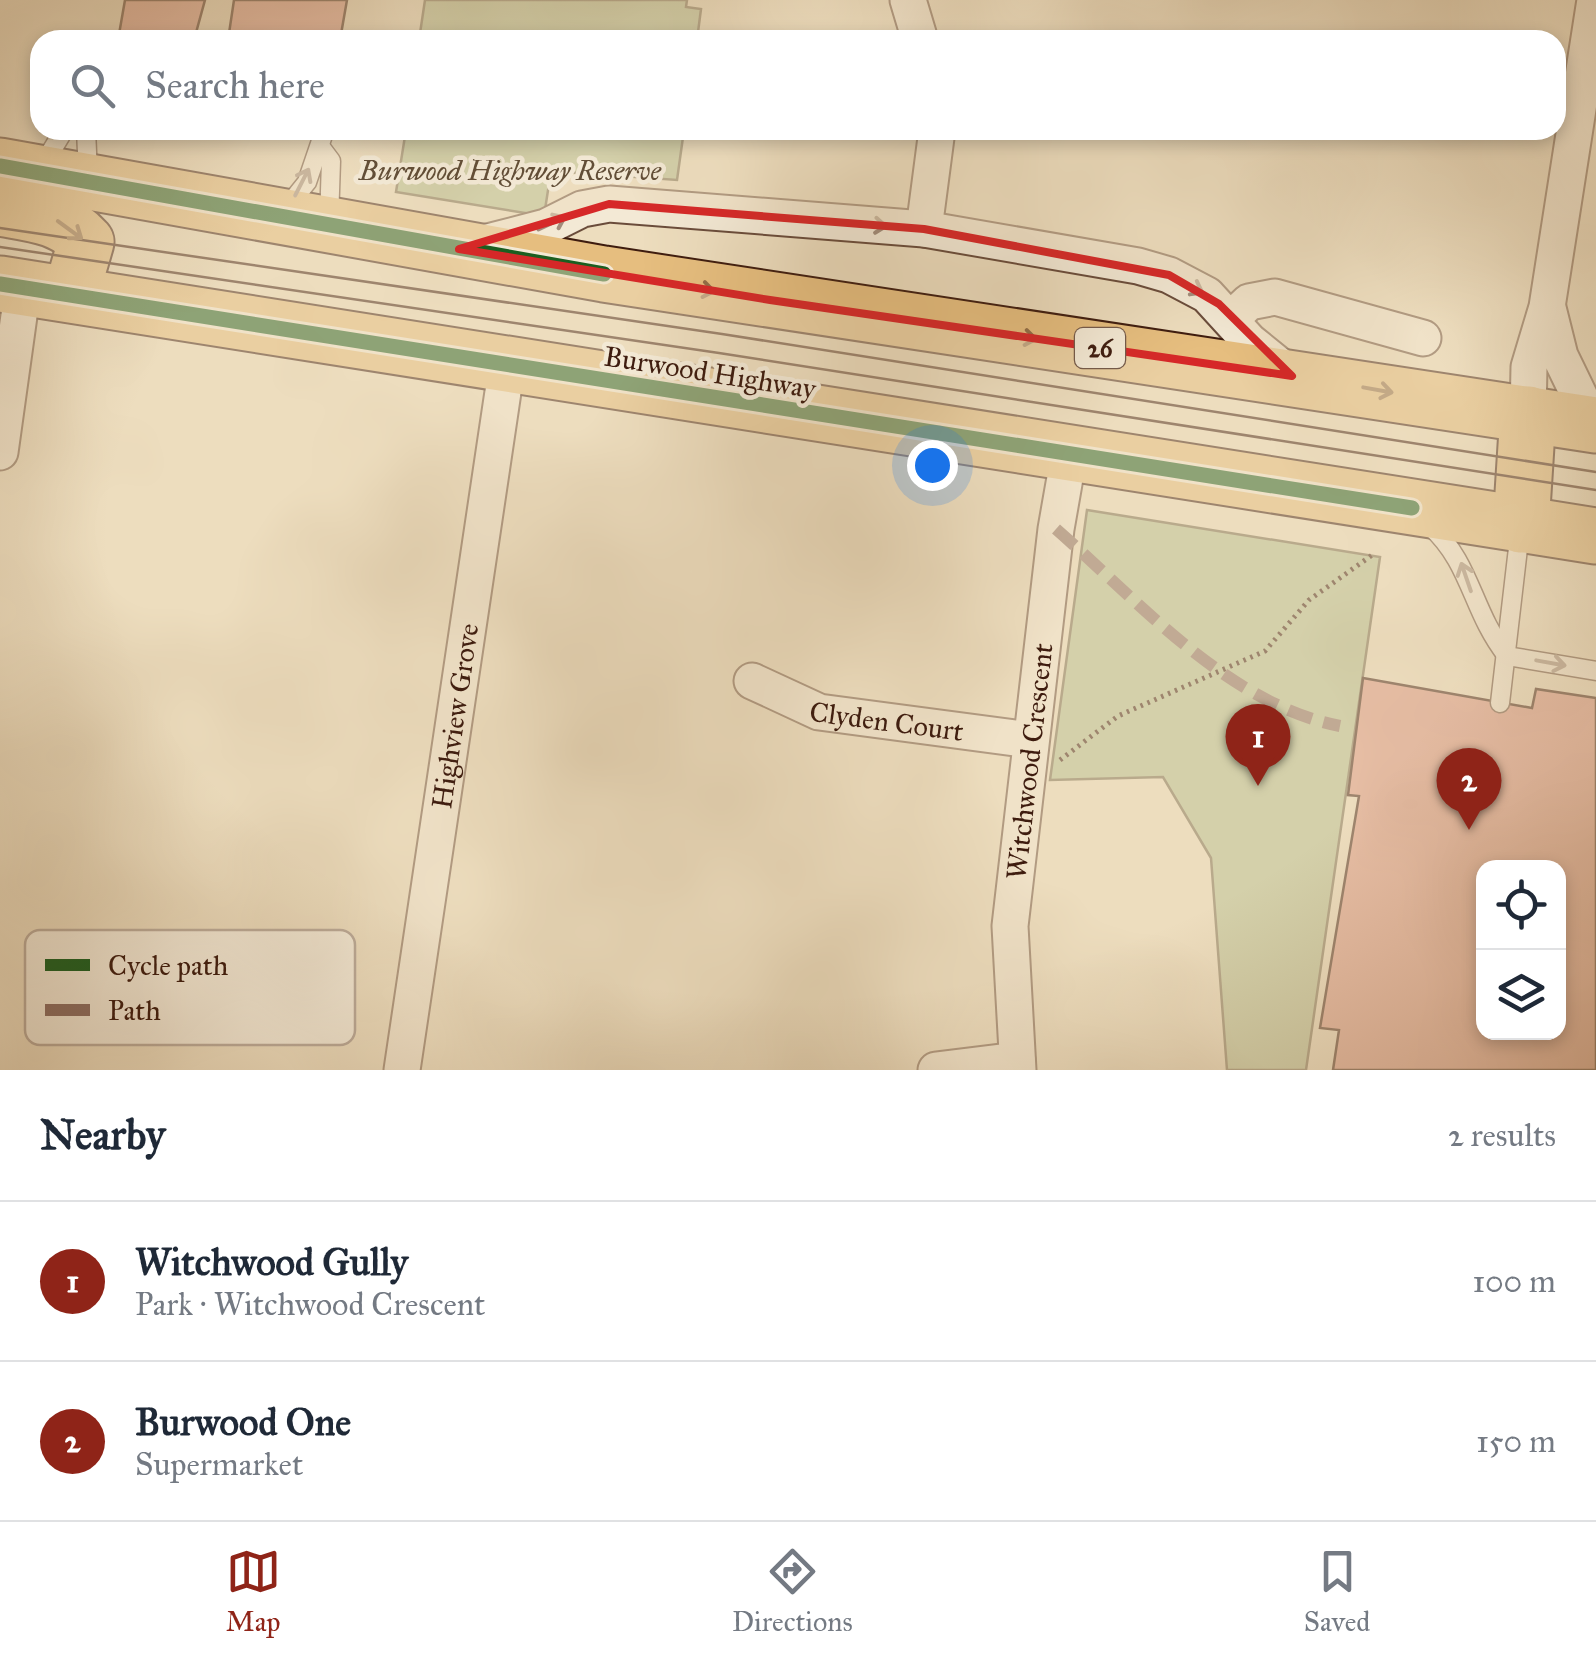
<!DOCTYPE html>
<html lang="en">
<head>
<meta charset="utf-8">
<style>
  :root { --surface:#fff; --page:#f6f6f7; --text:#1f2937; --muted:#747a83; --line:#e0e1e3; --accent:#8f2418 }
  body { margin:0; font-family:"IM FELL Great Primer",serif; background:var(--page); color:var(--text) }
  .controls { position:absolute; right:30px; bottom:30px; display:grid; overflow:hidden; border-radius:20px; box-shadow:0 5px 15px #0003 }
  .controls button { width:90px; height:90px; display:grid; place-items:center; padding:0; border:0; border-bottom:2px solid var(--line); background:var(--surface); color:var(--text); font:50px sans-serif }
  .you { position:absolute; left:932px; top:465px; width:35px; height:35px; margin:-25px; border:8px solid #fff; border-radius:50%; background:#1a73e8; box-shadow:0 0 0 15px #1a73e833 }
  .badge { display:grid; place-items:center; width:65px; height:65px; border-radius:50%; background:var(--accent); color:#fff; font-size:32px; font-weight:700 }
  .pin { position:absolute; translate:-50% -82px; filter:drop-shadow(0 2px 5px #0008) }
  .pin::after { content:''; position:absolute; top:52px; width:35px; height:30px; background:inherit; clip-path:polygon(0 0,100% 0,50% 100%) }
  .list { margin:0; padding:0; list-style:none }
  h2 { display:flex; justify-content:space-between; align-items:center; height:130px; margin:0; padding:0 40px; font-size:42px }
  h2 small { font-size:32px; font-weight:400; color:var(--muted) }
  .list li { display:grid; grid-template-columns:65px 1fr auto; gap:30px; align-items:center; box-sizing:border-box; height:160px; padding:0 40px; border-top:2px solid var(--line) }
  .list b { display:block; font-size:38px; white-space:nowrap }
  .list p { margin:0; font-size:32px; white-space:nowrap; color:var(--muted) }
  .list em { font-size:32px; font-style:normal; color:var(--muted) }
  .icon { flex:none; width:55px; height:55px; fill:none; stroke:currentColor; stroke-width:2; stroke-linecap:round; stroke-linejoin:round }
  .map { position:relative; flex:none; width:1596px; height:1070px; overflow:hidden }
  .search { position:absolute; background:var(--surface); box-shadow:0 5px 15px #0003; left:30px; right:30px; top:30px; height:110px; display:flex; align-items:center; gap:25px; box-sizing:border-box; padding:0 35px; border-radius:30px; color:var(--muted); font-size:38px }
  .sheet { height:450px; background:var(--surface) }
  nav { display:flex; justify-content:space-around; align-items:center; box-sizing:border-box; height:140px; border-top:2px solid var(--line); background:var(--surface); font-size:28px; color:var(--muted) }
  nav a { display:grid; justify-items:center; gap:5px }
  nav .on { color:var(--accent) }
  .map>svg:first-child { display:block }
  .green { fill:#b7c193; stroke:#7a6e51; stroke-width:2.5 }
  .building { fill:#de9785; stroke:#3e1c0f; stroke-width:2.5; fill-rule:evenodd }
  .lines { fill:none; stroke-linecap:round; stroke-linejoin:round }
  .service-casing { stroke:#6a4c3b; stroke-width:21 }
  .minor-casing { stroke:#6a4c3b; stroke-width:39 }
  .trunk-casing { stroke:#3e1c0f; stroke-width:59 }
  .path { stroke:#3e1c0f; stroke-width:5; stroke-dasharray:2.5 5; stroke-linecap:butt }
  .service { stroke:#f3e9d5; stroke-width:18 }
  .minor { stroke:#f3e9d5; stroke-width:35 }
  .trunk { stroke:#e6be7f; stroke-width:55 }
  .tram { stroke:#3e1c0f; stroke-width:2.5 }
  .quiet { stroke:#8d6e63; stroke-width:12; stroke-dasharray:25 12; stroke-linecap:butt }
  .cycleway-casing { stroke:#f3e9d5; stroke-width:21 }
  .cycleway { stroke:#1b5e20; stroke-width:15 }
  .oneway { stroke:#a28d7c }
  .oneway2 { stroke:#926d47 }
  .marked { fill:none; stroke:#d62828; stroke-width:8; stroke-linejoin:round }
  .labels { text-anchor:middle; stroke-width:9; stroke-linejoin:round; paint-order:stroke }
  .shield { fill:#f3e9d5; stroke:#745a4a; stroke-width:2.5 }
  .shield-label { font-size:25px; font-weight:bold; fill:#3e1c0f }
  .park-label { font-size:28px; font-style:italic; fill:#624e37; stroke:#f3e9d5 }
  .street-label { font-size:28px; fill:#3e1c0f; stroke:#f3e9d5 }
  .key { fill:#f3e9d5; stroke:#bdac9a; stroke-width:2.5 }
  .key-label { font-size:28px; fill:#3e1c0f }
</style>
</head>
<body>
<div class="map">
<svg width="1596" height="1070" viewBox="0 0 1596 1070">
  <rect width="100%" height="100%" fill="#edddbe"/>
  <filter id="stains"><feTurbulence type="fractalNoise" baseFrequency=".002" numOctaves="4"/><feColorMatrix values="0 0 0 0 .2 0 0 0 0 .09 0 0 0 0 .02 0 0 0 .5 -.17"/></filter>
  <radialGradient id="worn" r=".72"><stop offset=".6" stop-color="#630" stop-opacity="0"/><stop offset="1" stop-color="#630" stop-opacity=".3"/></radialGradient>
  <g class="green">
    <path d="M 425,0 L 687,0 L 686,7 L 701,9 L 697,40 L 419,40 Z"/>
    <path d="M 406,130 L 684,130 L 677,180 L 551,171 L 544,216 L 396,192 Z"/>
    <path d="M 1087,510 L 1380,557 L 1306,1070 L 1227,1070 L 1211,858 L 1163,777 L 1050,780 Z"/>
  </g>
  <g class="building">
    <path d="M 125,0 L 205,0 L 194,40 L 118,40 Z"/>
    <path d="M 234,0 L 347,0 L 340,40 L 228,40 Z"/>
    <path d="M 1363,678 L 1532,708 L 1536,689 L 1596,698 L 1596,1070 L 1333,1070 L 1339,1030 L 1320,1028 L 1359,796 L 1348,795 ZM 1484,868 L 1558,868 L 1558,1032 L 1484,1032 Z"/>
  </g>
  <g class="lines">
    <g class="service-casing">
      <g id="service">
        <path d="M 86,130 L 88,174"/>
        <path d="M 322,149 L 331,161 L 329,221"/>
        <path d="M 41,168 L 64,130"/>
        <path d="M 287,207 L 307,182 L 323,135"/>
        <path d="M 1430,526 C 1472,564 1471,610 1507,656 L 1596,671"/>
        <path d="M 1500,703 L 1520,531"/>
      </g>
    </g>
    <g class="minor-casing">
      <g id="minor">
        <path d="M 908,0 L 920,40"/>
        <path d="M 924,229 L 937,130"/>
        <path d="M 484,243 L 546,227 L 582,209 L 609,204 L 924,229 L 1138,266 L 1169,275 L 1207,295 L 1249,341 L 1291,375"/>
        <path d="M 1548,308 L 1560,356 L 1593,424"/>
        <path d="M 1232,318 L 1249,302 L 1275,297 L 1423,338"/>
        <path d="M 1528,414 L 1529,367 L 1547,307 L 1595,0"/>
        <path d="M 0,452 L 23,287"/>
        <path id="s1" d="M 752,681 L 819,712 L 1030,740"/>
        <path id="s2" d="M 402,1070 L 507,365"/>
        <path d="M 936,1070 L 1017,1060"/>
        <path id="s3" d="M 1018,1070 L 1010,926 L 1056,529 L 1069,455"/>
      </g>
    </g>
    <g class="trunk-casing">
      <g id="trunk">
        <path d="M 0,166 L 604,274 L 1596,425"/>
        <path d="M 0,208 C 33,214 63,216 86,242 L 71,294"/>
        <path d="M 0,284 L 1596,536"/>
        <path d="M 1521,525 L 1528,414"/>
      </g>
    </g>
    <path class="path" d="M 1060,760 L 1118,716 L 1265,651 L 1309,600 L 1375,553"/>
    <use href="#service" class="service"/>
    <use href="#minor" class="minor"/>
    <use href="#trunk" class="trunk"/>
    <g class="tram">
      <path d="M 0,228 L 722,334 L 1596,472"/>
      <path d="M 0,247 L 719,353 L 1596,490"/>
    </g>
    <path class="quiet" d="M 1056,529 C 1139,602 1228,704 1340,726"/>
    <g class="cycleway-casing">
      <g id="cycleway">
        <path d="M 0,166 L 604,274"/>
        <path d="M 0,284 L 1412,508"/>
      </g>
    </g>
    <use href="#cycleway" class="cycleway"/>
  </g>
  <defs><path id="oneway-shaft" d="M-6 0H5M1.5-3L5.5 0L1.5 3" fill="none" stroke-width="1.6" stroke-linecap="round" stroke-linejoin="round" transform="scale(2.5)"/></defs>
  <g class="oneway">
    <use href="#oneway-shaft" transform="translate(302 182) rotate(-63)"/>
    <use href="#oneway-shaft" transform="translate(552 223) rotate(-25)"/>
    <use href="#oneway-shaft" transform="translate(872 225) rotate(5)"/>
    <use href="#oneway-shaft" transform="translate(1190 286) rotate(28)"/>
    <use href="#oneway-shaft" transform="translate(1466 577) rotate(-109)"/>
    <use href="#oneway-shaft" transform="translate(1551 663) rotate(10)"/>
  </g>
  <g class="oneway2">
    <use href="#oneway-shaft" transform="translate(70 230) rotate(36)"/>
    <use href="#oneway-shaft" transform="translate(700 289) rotate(9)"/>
    <use href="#oneway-shaft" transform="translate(1022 337) rotate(8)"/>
    <use href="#oneway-shaft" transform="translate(1378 390) rotate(10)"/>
  </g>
  <path d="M0 0H1596V1070H0ZM 609,204 L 924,229 L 1169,275 L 1219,304 L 1292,376 L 770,300 L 459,249 Z" fill="#edddbe" fill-opacity=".55" fill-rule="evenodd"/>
  <path class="marked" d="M 609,204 L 924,229 L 1169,275 L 1219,304 L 1292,376 L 770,300 L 459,249 Z"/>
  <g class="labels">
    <rect class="shield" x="1075" y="328" width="50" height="40" rx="8"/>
    <g class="shield-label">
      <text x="1100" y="357">26</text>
    </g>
    <g class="park-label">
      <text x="510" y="180">Burwood Highway Reserve</text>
    </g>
    <g class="street-label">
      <text transform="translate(710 372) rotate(9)" y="10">Burwood Highway</text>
      <text dy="10" stroke="none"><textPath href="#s2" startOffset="358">Highview Grove</textPath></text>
      <text dy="10" stroke="none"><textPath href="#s1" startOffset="142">Clyden Court</textPath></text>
      <text dy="10" stroke="none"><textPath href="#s3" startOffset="310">Witchwood Crescent</textPath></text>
    </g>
  </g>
  <rect x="25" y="930" width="330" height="115" rx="15" class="key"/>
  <rect x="45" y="959" width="45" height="12" fill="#1b5e20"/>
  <rect x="45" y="1004" width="45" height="12" fill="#8d6e63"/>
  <g class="key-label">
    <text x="108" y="975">Cycle path</text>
    <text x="108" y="1020">Path</text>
  </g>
  <rect width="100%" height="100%" filter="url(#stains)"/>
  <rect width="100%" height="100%" fill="url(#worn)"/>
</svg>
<div class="controls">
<button><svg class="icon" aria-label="locate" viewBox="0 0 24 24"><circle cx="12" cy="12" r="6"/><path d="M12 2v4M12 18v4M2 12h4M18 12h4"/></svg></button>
<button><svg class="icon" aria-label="layers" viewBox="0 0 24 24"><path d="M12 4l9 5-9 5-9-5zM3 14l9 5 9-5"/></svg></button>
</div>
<div class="you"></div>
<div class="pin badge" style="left:1258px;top:786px">1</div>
<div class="pin badge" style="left:1469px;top:830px">2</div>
<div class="search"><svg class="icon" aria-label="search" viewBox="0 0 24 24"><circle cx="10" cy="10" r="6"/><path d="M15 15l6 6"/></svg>Search here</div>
</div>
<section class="sheet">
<h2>Nearby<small>2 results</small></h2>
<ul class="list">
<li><span class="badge">1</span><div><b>Witchwood Gully</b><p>Park · Witchwood Crescent</p></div><em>100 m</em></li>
<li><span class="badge">2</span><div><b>Burwood One</b><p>Supermarket</p></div><em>150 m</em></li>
</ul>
</section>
<nav>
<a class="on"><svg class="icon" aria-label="map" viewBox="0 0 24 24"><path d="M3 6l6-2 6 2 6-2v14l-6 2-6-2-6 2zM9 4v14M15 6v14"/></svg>Map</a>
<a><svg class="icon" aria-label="directions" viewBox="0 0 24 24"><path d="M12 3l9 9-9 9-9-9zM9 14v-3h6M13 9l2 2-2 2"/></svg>Directions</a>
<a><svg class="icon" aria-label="saved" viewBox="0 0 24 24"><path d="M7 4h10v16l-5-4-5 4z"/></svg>Saved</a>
</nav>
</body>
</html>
